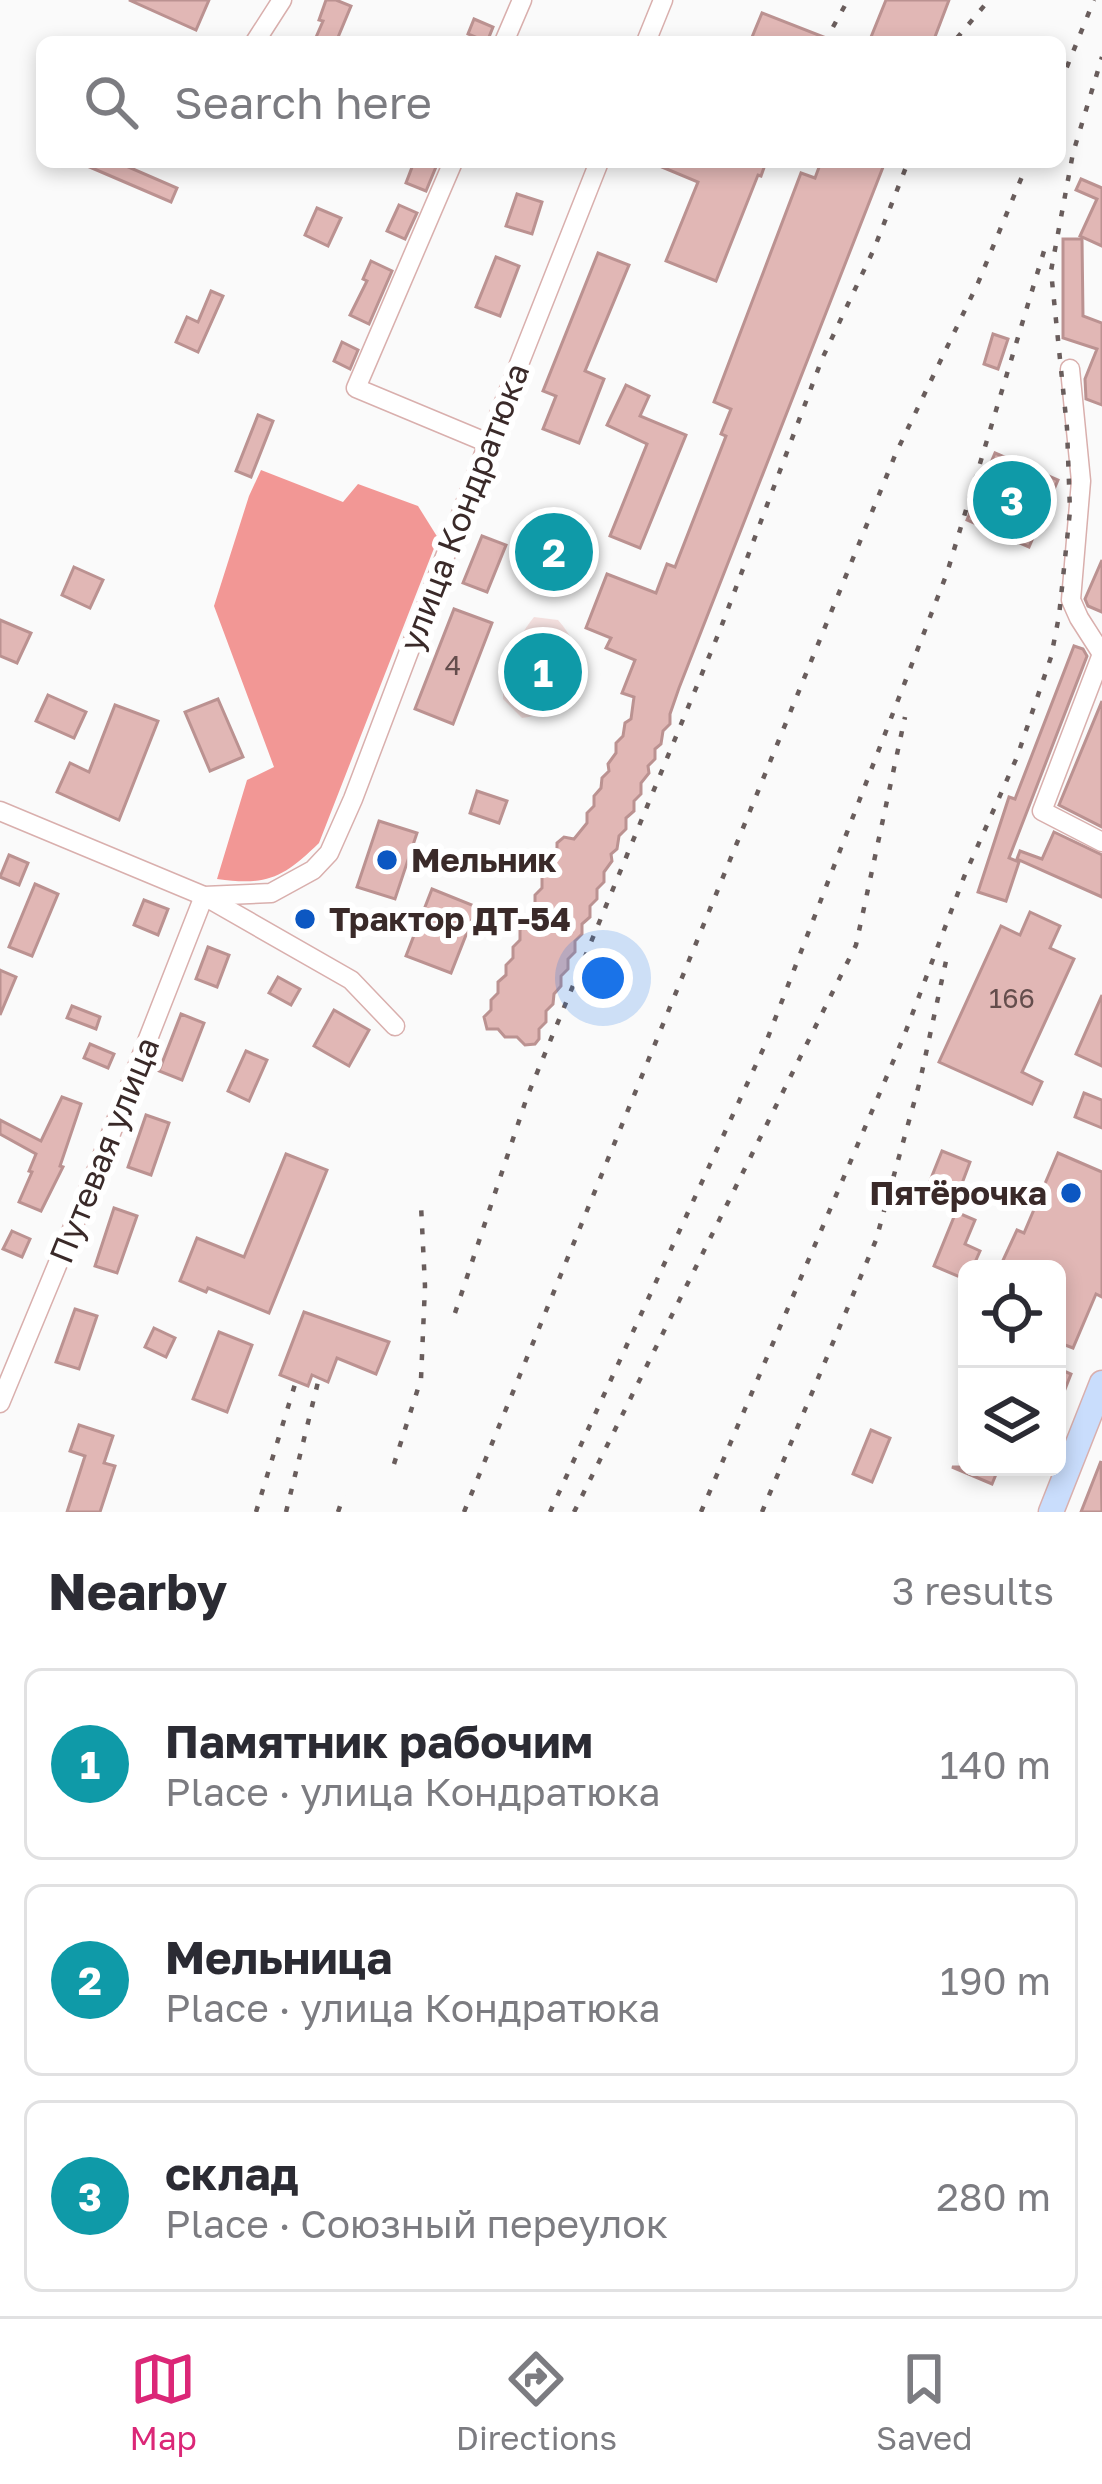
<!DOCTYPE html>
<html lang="en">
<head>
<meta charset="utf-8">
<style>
  :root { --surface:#fff; --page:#f7f7f7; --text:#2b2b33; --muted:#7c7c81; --line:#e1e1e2; --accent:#db2777 }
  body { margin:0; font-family:"Golos Text",sans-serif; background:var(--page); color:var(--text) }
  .controls { position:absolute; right:36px; bottom:36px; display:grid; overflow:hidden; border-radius:18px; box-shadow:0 6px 18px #0003 }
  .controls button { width:108px; height:108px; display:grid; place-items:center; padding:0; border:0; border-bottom:3px solid var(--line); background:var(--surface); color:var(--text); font:60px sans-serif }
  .you { position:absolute; left:603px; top:978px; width:42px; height:42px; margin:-30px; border:9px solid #fff; border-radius:50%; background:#1a73e8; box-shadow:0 0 0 18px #1a73e833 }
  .badge { display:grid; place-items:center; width:78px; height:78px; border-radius:50%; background:var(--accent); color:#fff; font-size:39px; font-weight:700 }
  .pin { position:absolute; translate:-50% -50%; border:6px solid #fff; box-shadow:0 3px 12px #0006 }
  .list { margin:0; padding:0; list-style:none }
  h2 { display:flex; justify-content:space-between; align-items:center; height:156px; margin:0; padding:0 48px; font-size:51px }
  h2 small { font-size:39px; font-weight:400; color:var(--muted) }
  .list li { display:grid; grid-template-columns:78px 1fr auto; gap:36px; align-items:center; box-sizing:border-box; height:192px; margin:0 24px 24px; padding:0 24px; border:3px solid var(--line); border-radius:18px }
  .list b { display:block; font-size:45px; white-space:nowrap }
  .list p { margin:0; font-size:39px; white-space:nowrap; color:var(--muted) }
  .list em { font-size:39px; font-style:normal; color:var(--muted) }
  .icon { flex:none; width:66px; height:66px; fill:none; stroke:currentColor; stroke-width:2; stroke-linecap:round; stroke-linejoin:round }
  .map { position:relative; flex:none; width:1102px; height:1512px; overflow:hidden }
  .search { position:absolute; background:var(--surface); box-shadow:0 6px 18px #0003; left:36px; right:36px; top:36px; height:132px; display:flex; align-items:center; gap:30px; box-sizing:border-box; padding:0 42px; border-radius:18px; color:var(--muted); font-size:45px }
  .sheet { height:804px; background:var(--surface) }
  nav { display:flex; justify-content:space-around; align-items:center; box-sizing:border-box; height:168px; border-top:3px solid var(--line); background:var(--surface); font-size:33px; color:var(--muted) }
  nav a { display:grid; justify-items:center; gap:6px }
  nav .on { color:var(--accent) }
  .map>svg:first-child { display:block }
  .green { fill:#f4e0df }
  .forest { fill:#f29795 }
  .building { fill:#e1b7b5; stroke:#bb9291; stroke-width:3 }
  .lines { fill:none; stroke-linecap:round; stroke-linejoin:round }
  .street-casing { stroke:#d9afad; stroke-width:21 }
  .secondary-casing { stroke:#d9afad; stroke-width:27 }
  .street { stroke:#fff; stroke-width:18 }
  .secondary { stroke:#c9ddfc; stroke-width:24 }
  .rail { stroke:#695d5c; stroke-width:4.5; stroke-dasharray:6 12; stroke-linecap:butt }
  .poi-dot { fill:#0c57c2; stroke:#fff; stroke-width:4.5 }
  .labels { text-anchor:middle; stroke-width:12; stroke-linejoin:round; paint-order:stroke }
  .number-label { font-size:27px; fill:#644d4c }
  .street-label { font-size:33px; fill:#3a2a29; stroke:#fff }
  .poi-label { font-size:33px; font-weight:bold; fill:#3a2a29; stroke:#fff; text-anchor:start }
</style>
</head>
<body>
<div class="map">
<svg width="1102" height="1512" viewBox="0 0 1102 1512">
  <rect width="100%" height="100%" fill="#fafafa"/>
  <path class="green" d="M 534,617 L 558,620 C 596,662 578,711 522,718 L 503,699 C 502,671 516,639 534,617 Z"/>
  <path class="forest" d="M 261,470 L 343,502 L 358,484 L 418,506 L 438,538 L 319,843 C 283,878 267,886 217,879 L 247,780 L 274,767 L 214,606 L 249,496 Z"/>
  <g class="building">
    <path d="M 129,0 L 209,0 L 196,30 Z"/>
    <path d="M 326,0 L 336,0 L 351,6 L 336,42 L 314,42 L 323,21 L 319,20 Z"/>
    <path d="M 886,0 L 949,0 L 933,42 L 869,42 Z"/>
    <path d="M 762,13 L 834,41 L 834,42 L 750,42 Z"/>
    <path d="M 474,19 L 493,27 L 487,42 L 468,34 Z"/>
    <path d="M 78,162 L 117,162 L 177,188 L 171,202 Z"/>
    <path d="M 414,162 L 438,162 L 426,191 L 406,183 Z"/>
    <path d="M 650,162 L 766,162 L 761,176 L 758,175 L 716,281 L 666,261 L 698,182 Z"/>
    <path d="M 821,162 L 885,162 L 679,688 L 670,714 L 670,724 L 663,731 L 661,744 L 655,749 L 655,759 L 648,766 L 649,773 L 641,783 L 641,794 L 634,801 L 634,811 L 626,818 L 626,829 L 619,836 L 617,849 L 611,854 L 612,861 L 604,872 L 604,882 L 597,889 L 597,899 L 590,906 L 590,917 L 582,924 L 582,934 L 575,941 L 575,952 L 568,959 L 568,969 L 561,976 L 561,986 L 554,994 L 553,1004 L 546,1011 L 546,1022 L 539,1029 L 539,1039 L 535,1044 L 525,1045 L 517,1037 L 505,1037 L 498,1029 L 487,1029 L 484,1017 L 491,1010 L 491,1000 L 498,993 L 498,982 L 506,975 L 506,965 L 513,958 L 513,947 L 520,940 L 520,930 L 528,922 L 528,913 L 535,905 L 535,895 L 542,888 L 542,877 L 549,870 L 549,860 L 557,853 L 557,843 L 564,837 L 574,839 L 587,823 L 587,813 L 594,806 L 594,796 L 601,788 L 602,778 L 609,771 L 608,764 L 616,753 L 616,743 L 623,736 L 625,723 L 631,719 L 634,697 L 622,693 L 635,660 L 606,648 L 611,638 L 586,628 L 607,574 L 656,593 L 667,564 L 675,567 L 726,436 L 721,434 L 731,409 L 714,402 L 801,173 L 815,178 Z"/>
    <path d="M 1081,179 L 1102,188 L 1102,246 L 1080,236 L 1097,199 L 1076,190 Z"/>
    <path d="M 517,194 L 542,202 L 532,234 L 506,226 Z"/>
    <path d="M 399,205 L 417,213 L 405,239 L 387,231 Z"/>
    <path d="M 317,208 L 341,218 L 328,246 L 305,235 Z"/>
    <path d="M 1063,239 L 1082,239 L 1083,316 L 1102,323 L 1102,405 L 1086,399 L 1085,379 L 1097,349 L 1063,338 Z"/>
    <path d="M 598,253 L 629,265 L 585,371 L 604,379 L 579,443 L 543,429 L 556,396 L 543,391 Z"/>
    <path d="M 496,257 L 519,266 L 500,316 L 476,307 Z"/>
    <path d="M 371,261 L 392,271 L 369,324 L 350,315 L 367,281 L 363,279 Z"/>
    <path d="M 211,291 L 223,296 L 198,352 L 176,342 L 187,317 L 198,322 Z"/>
    <path d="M 993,334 L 1008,339 L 998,369 L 984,364 Z"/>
    <path d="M 342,342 L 358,350 L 350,369 L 334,361 Z"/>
    <path d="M 626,385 L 649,396 L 640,416 L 686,435 L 640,548 L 610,536 L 647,444 L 607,425 Z"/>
    <path d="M 258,415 L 273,421 L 251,477 L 236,471 Z"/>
    <path d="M 995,453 L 1058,480 L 1029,547 L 967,520 Z"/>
    <path d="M 482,536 L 506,545 L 487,592 L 463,583 Z"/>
    <path d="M 1102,560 L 1102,612 L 1088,606 L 1085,599 Z"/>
    <path d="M 74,567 L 103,580 L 90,608 L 62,595 Z"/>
    <path d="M 454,609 L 492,623 L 453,724 L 415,709 Z"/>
    <path d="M 0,620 L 31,633 L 17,663 L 0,656 Z"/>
    <path d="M 1074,646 L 1083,649 L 1087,656 L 1009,858 L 1019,862 L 1006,901 L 978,892 L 1009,797 L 1015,799 Z"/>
    <path d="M 48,695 L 86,712 L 74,738 L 36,721 Z"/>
    <path d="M 218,699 L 243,757 L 210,771 L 185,712 Z"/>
    <path d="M 1102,701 L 1102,827 L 1059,805 Z"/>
    <path d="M 115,705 L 158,721 L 119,820 L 57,792 L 70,763 L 89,772 Z"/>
    <path d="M 477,791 L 507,801 L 499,823 L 470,813 Z"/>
    <path d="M 379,821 L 417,833 L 395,899 L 357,887 Z"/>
    <path d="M 1054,832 L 1102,855 L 1102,897 L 1017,859 L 1020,851 L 1042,859 Z"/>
    <path d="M 9,855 L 28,863 L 19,885 L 0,877 Z"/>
    <path d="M 35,884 L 58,894 L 32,956 L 9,947 Z"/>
    <path d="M 432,889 L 477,907 L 451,973 L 406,956 Z"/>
    <path d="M 144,900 L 168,909 L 158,935 L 134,925 Z"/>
    <path d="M 1030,912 L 1060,926 L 1050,948 L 1074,959 L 1022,1072 L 1042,1082 L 1032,1104 L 939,1062 L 1001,926 L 1020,935 Z"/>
    <path d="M 208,947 L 229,955 L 217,987 L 196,979 Z"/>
    <path d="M 0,970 L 16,977 L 0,1015 Z"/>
    <path d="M 278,977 L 300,989 L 291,1005 L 269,993 Z"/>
    <path d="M 1102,995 L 1102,1066 L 1076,1054 Z"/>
    <path d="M 72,1006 L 100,1017 L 96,1029 L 67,1018 Z"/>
    <path d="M 334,1010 L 369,1030 L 349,1066 L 314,1046 Z"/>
    <path d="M 181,1014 L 204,1023 L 182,1080 L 159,1071 Z"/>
    <path d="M 90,1044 L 114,1054 L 108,1068 L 84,1058 Z"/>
    <path d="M 246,1051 L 267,1060 L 249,1101 L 228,1091 Z"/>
    <path d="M 1084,1093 L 1102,1100 L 1102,1128 L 1075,1117 Z"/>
    <path d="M 62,1097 L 81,1104 L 60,1166 L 63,1167 L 41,1211 L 19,1202 L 32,1172 L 29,1171 L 36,1154 L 0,1134 L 0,1120 L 41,1141 Z"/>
    <path d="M 146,1115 L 169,1123 L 151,1175 L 128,1167 Z"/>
    <path d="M 942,1151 L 970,1162 L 955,1202 L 926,1191 Z"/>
    <path d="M 1058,1153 L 1102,1172 L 1102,1297 L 1096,1294 L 1073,1348 L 1057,1342 L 1057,1293 L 1062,1281 L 1057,1279 L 1057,1269 L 999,1269 L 1017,1230 L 1024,1233 Z"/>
    <path d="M 286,1154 L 327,1170 L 269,1313 L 208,1288 L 206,1292 L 180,1281 L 197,1238 L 244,1257 Z"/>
    <path d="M 114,1208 L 137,1216 L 117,1273 L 95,1266 Z"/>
    <path d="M 956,1212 L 975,1220 L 965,1244 L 980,1251 L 972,1269 L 967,1269 L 967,1280 L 934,1266 Z"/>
    <path d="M 12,1231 L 30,1239 L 22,1257 L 3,1249 Z"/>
    <path d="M 75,1309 L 97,1316 L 79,1369 L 56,1362 Z"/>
    <path d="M 304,1312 L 389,1342 L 376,1374 L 337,1358 L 328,1382 L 312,1375 L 308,1386 L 280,1375 Z"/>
    <path d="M 154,1328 L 175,1338 L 166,1357 L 145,1347 Z"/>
    <path d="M 219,1332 L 252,1345 L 227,1412 L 193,1399 Z"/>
    <path d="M 1057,1368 L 1071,1374 L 1058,1407 L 1057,1407 Z"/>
    <path d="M 79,1425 L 113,1436 L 104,1463 L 115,1466 L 100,1512 L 67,1512 L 85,1456 L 70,1451 Z"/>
    <path d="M 871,1430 L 890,1438 L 872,1482 L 853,1474 Z"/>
    <path d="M 1101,1461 L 1102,1512 L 1081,1512 Z"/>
    <path d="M 952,1467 L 999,1467 L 992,1484 Z"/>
  </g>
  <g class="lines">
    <g class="street-casing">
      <g id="street">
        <path d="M 255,42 L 282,0"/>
        <path d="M 504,42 L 522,0"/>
        <path d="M 646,42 L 663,0"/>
        <path d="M 453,162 L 356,388 L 488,443"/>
        <path d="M 1070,369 L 1081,481 L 1071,600 L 1079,618 L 1102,654 L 1042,811 L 1102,842"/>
        <path d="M 0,811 L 204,896 L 271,893 L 313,870 L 329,853 L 353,799 L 493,430 L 599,162"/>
        <path d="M 0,1403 L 97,1169 L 204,896 L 351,980 L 395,1026"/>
      </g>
    </g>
    <g class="secondary-casing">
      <path id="secondary" d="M 1051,1512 L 1102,1383"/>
    </g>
    <use href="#street" class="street"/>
    <use href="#secondary" class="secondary"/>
    <g class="rail">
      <path d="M 833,27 L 848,0"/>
      <path d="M 957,38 L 989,0"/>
      <path d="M 1060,84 L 1094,0"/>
      <path d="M 455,1313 L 527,1097 L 720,630 L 822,359 L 874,249 L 908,162"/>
      <path d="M 394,1464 L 421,1379 L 425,1286 L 421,1205"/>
      <path d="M 256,1512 L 296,1381"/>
      <path d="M 286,1512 L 319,1378"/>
      <path d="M 338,1512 L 344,1495"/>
      <path d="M 464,1512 L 896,453 L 978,283 L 1028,162"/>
      <path d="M 550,1512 L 765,1045 L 947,573 L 1044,251"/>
      <path d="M 574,1512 L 856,945 L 905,717"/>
      <path d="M 701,1512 L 904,1036 L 964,877 L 1017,757 L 1051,657 L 1059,616 L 1070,511 L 1067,428 L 1051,271 L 1073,153 L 1102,57"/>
      <path d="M 762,1512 L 876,1240 L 920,1081 L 946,961"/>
    </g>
  </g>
  <g class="poi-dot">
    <circle cx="387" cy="860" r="12"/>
    <circle cx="305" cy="919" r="12"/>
    <circle cx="1071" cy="1193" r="12"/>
  </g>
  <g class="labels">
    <g class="number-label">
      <text x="453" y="675">4</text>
      <text x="1012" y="1008">166</text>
    </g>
    <g class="street-label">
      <text transform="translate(464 507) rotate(-69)" y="12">улица Кондратюка</text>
      <text transform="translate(104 1150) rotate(-68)" y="12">Путевая улица</text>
    </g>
    <g class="poi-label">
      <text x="411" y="872">Мельник</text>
      <text x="329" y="931">Трактор ДТ-54</text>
      <text x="1047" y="1205" text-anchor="end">Пятёрочка</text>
    </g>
  </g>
</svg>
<div class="controls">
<button><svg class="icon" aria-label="locate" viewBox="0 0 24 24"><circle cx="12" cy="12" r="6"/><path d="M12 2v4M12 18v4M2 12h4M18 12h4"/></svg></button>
<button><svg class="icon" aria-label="layers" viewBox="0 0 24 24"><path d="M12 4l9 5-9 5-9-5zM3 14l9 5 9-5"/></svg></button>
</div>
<div class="you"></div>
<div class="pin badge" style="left:543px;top:672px;background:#0f9aa8">1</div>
<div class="pin badge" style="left:554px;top:552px;background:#0f9aa8">2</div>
<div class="pin badge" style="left:1012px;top:500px;background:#0f9aa8">3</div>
<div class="search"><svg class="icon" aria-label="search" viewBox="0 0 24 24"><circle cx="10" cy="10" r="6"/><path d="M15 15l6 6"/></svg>Search here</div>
</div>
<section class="sheet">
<h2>Nearby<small>3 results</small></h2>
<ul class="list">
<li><span class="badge" style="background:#0f9aa8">1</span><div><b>Памятник рабочим</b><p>Place · улица Кондратюка</p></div><em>140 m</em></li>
<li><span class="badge" style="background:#0f9aa8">2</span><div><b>Мельница</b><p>Place · улица Кондратюка</p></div><em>190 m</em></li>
<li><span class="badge" style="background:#0f9aa8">3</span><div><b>склад</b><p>Place · Союзный переулок</p></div><em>280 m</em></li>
</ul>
</section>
<nav>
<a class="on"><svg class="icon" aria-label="map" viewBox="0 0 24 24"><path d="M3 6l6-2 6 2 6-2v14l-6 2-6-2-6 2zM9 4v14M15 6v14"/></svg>Map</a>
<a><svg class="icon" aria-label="directions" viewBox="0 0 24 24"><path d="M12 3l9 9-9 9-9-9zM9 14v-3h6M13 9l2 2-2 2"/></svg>Directions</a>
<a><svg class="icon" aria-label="saved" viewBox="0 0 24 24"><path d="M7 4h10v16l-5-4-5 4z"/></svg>Saved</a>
</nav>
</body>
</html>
